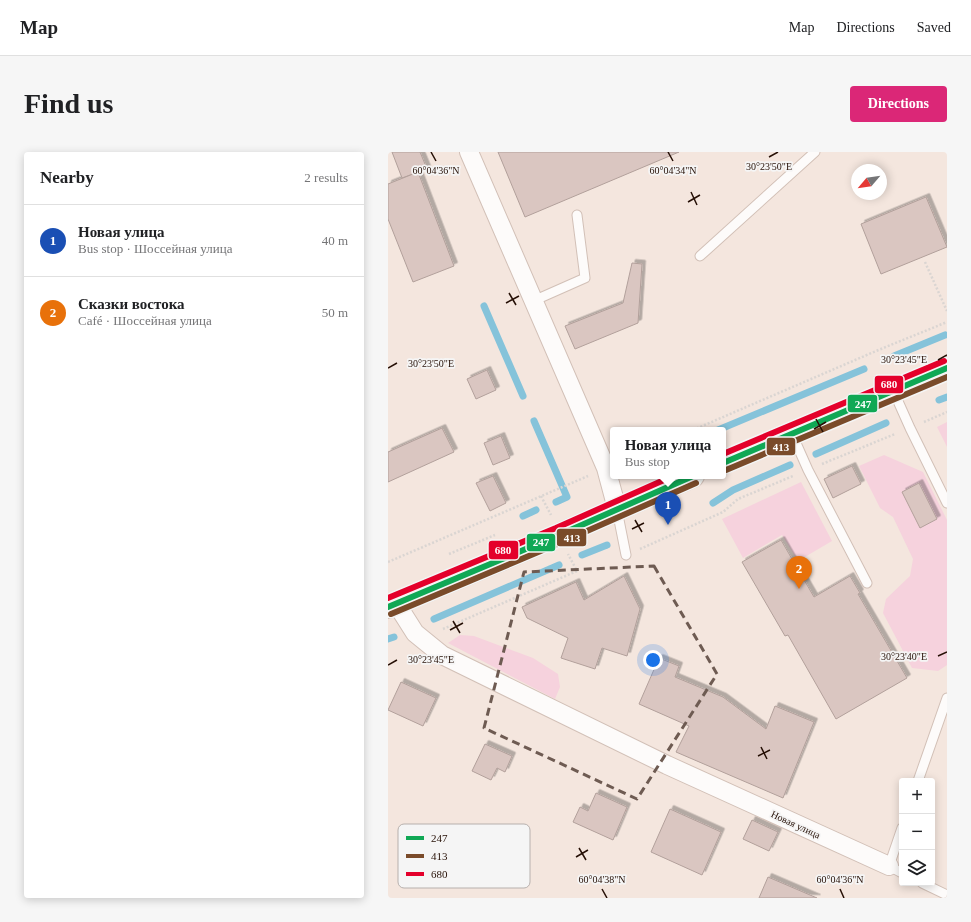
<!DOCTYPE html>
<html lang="en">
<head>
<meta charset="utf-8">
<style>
  :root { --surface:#fff; --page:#f6f6f6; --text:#202124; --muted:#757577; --line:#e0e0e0; --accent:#db2777 }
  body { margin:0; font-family:Georgia,serif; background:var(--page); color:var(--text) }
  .controls { position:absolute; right:12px; bottom:12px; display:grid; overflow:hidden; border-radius:4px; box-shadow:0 2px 10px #0003 }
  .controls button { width:36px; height:36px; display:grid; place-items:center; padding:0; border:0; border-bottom:1px solid var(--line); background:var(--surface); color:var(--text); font:20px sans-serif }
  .compass { position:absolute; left:463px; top:12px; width:36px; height:36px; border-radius:50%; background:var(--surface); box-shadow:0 2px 10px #0003; rotate:241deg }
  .you { position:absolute; left:265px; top:508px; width:14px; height:14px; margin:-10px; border:3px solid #fff; border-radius:50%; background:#1a73e8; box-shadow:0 0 0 6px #1a73e833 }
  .badge { display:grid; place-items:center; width:26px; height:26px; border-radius:50%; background:var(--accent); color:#fff; font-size:13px; font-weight:700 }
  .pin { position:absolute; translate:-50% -33px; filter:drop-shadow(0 1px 2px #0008) }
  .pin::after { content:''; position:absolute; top:21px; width:14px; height:12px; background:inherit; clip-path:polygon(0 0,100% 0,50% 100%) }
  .popup { position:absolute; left:222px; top:275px; width:116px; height:52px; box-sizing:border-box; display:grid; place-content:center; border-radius:4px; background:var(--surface); filter:drop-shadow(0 1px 3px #0005); font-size:13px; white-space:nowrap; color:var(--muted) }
  .popup b { font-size:15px; color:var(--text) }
  .popup::after { content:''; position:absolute; left:50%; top:100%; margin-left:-8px; border:8px solid transparent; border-top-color:var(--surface) }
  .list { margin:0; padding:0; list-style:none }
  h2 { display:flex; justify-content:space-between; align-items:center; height:52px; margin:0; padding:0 16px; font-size:17px }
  h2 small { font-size:13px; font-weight:400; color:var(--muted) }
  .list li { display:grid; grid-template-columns:26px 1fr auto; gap:12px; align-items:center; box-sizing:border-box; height:72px; padding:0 16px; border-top:1px solid var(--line) }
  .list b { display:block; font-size:15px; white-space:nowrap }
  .list p { margin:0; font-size:13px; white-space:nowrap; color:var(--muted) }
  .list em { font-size:13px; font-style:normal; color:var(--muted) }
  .icon { flex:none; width:22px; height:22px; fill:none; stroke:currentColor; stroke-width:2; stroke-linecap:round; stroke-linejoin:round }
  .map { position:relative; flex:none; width:559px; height:746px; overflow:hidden; border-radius:4px }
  header { display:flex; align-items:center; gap:24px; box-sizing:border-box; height:56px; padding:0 20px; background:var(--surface); border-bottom:1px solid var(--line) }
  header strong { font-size:19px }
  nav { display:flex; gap:22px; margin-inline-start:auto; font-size:14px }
  .intro { display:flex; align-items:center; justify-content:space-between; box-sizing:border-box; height:96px; padding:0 24px }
  h1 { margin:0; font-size:28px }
  .button { padding:10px 18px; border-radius:4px; background:var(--accent); color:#fff; font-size:14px; font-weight:700 }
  main { display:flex; gap:24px; padding:0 24px }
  aside { flex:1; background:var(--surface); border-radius:4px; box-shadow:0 2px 10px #0003 }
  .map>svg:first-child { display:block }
  .green { fill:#f6d2dd }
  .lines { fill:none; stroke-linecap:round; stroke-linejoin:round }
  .stream { stroke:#85c3da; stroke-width:7 }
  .building { fill:#dac6c1; stroke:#b2a09b; filter:url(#shadow) }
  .lane-casing { stroke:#d2c0b7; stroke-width:11 }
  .street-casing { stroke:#d2c0b7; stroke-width:20 }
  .secondary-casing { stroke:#d2c0b7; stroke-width:24 }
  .path { stroke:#dad5d2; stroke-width:2.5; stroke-dasharray:2 2; stroke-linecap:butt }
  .lane { stroke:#fdfbfa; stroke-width:9 }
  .street { stroke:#fdfbfa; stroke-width:18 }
  .secondary { stroke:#f2f4f1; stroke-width:22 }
  .bus-1-casing { stroke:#f5f5f5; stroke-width:9 }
  .bus-2-casing { stroke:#f5f5f5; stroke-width:9 }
  .bus-3-casing { stroke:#f5f5f5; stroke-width:9 }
  .bus-1 { stroke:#10a855; stroke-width:6 }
  .bus-2 { stroke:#7a4b2a; stroke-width:6 }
  .bus-3 { stroke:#e4002b; stroke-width:6 }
  .marked { fill:none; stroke:#6e5b52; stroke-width:3; stroke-dasharray:8 5; stroke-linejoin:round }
  .ticks { fill:none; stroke:#261006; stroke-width:1.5 }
  .labels { text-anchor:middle; stroke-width:3.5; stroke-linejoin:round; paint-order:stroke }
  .street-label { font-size:10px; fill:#261006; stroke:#f5f5f5 }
  .key { fill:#f5f5f5; stroke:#b7b0ad; stroke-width:1 }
  .key-label { font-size:11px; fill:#261006 }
  .ticks-label { font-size:10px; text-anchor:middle; fill:#261006; stroke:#f5f5f5; stroke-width:3.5; stroke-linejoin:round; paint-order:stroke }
  .line-badge { stroke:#f5f5f5; stroke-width:1.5 }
  .badge-label { font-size:11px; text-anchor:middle; font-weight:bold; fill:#fff }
</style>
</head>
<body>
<header>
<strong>Map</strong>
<nav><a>Map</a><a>Directions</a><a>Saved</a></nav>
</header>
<div class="intro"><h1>Find us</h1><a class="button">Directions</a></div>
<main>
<aside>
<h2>Nearby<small>2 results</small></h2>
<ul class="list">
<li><span class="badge" style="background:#1a4fb4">1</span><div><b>Новая улица</b><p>Bus stop · Шоссейная улица</p></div><em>40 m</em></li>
<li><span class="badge" style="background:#e8710a">2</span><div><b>Сказки востока</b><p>Café · Шоссейная улица</p></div><em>50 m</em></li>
</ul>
</aside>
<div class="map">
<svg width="559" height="746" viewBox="0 0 559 746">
  <defs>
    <filter id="shadow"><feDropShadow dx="3.5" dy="-3.5" stdDeviation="0" flood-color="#0004"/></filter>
  </defs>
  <rect width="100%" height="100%" fill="#f4e6de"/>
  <g class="green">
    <path d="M 559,270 L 559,295 L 549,275 Z"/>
    <path d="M 496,303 L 535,320 L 559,368 L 559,513 L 550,519 L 524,516 L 495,461 L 498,447 L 522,424 L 525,407 L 505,365 L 492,356 L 471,314 Z"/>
    <path d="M 413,330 L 444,389 L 410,409 L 394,383 L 355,406 L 334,367 Z"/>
    <path d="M 72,483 L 86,484 L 145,506 L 170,522 L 172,535 L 167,547 L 60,491 Z"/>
  </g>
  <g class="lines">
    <g class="stream">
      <path d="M 96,154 L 135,244"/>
      <path d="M 506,204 L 557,183"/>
      <path d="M 551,248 L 559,245"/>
      <path d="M 146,269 L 179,345 L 168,350"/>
      <path d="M 330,278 L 476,217"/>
      <path d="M 428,302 L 498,271"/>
      <path d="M 325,351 L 345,338 L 402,313"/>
      <path d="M 135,364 L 148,358"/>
      <path d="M 194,403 L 219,393"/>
      <path d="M 46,467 L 171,413"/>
      <path d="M 0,487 L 6,485"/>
    </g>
  </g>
  <g class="building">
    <path d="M 4,0 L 32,0 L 39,17 L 14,26 Z"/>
    <path d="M 110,0 L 291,0 L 137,65 Z"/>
    <path d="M 30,20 L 66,114 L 25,130 L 0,67 L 0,32 Z"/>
    <path d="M 538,45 L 559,95 L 493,122 L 473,72 Z"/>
    <path d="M 244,111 L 254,112 L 250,171 L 187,197 L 177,174 L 235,151 Z"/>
    <path d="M 99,218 L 108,238 L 88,247 L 79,227 Z"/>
    <path d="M 54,276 L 66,300 L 0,330 L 0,300 Z"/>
    <path d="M 113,284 L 122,306 L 105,313 L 96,291 Z"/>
    <path d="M 464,314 L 473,332 L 445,346 L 436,327 Z"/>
    <path d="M 105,324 L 118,351 L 102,359 L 88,331 Z"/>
    <path d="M 531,331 L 549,367 L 532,376 L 514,340 Z"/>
    <path d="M 393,388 L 426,445 L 462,424 L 472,441 L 470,442 L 519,526 L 448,567 L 400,483 L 397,484 L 354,410 Z"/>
    <path d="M 236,424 L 252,457 L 239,504 L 214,496 L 207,517 L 173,506 L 180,486 L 139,466 L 134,455 L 188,430 L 196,448 Z"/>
    <path d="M 271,506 L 291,514 L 287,525 L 335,545 L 378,577 L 387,554 L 426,570 L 395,646 L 288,600 L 301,574 L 251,552 Z"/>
    <path d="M 13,530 L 48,546 L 35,574 L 0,558 Z"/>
    <path d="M 97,592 L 124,604 L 117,620 L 109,616 L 103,628 L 84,619 Z"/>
    <path d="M 208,641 L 239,655 L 225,688 L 185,670 L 192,655 L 200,659 Z"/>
    <path d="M 282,657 L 333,680 L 314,723 L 263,700 Z"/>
    <path d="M 364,668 L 390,680 L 381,699 L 355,687 Z"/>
    <path d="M 380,725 L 429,746 L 371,746 Z"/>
  </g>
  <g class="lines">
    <g class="lane-casing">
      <g id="lane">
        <path d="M 312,104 L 427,0"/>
        <path d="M 145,149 L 197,126 L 189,63"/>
        <path d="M 505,238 L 522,276 L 559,351"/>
        <path d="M 404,282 L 420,318 L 479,431"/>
        <path d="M 229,358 L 238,403"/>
        <path d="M 530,629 L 559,546"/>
        <path d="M 514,676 L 501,714 L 514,721"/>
        <path d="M 534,731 L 559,743"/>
      </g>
    </g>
    <g class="street-casing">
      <g id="street">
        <path d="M 81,0 L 218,316 L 229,357"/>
        <path d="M 8,451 L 27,481 L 54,503 L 279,613 L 501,714"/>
      </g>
    </g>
    <g class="secondary-casing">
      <g id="secondary">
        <path d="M 335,311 L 559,216"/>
        <path d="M 0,455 L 171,383 L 305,324"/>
      </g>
    </g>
    <g class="path">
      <path d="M 537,110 L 559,159"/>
      <path d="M 536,270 L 559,260"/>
      <path d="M 305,278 L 488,199 L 559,170"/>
      <path d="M 434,312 L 507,282"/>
      <path d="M 153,344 L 163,363"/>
      <path d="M 252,397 L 335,360 L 350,347 L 405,324"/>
      <path d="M 61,402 L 107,383"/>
      <path d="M 0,410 L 200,324"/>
      <path d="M 55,477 L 189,419 L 180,402"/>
    </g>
    <use href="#lane" class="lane"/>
    <use href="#street" class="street"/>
    <use href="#secondary" class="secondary"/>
    <g class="bus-1-casing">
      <g id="bus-1">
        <path d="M 335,311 L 559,216"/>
        <path d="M 0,455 L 171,383 L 305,324"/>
      </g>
    </g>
    <g class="bus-2-casing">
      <g id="bus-2">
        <path d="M 338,318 L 559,225"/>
        <path d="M 3,462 L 174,390 L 308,331"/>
      </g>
    </g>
    <g class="bus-3-casing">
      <g id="bus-3">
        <path d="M 335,302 L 556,209"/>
        <path d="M 0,446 L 168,376 L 285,324"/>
      </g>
    </g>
    <use href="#bus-1" class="bus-1"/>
    <use href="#bus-2" class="bus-2"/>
    <use href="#bus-3" class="bus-3"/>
  </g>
  <path class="marked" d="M 266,414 L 329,522 L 249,647 L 96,576 L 136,420 Z"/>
  <path class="ticks" d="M 43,0 L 48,9M 280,0 L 285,9M 381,5 L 390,0M 303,40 L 309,53M 300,50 L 312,43M 121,141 L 128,153M 118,151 L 131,144M 550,208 L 559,203M 0,216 L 9,211M 428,267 L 435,280M 426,277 L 438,270M 247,368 L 254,380M 244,377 L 256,371M 65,469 L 72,481M 62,478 L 75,471M 550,504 L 559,500M 0,513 L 9,508M 373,595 L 379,607M 370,604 L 382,598M 191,696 L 198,708M 188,705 L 200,698M 214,737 L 219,746M 452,737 L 456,746"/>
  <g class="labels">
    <g class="street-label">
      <text transform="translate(408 672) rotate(25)" y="4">Новая улица</text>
    </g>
  </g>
  <rect x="10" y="672" width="132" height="64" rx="6" class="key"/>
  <rect x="18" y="684" width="18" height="4" fill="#10a855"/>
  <rect x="18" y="702" width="18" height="4" fill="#7a4b2a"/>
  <rect x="18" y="720" width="18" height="4" fill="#e4002b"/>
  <g class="key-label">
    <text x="43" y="690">247</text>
    <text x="43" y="708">413</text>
    <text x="43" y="726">680</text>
  </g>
  <g class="ticks-label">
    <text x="381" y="18">30°23'50"E</text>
    <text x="48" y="22">60°04'36"N</text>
    <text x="285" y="22">60°04'34"N</text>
    <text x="516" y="211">30°23'45"E</text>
    <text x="43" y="215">30°23'50"E</text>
    <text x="516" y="508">30°23'40"E</text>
    <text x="43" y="511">30°23'45"E</text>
    <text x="214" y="731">60°04'38"N</text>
    <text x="452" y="731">60°04'36"N</text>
  </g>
  <g class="line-badge">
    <rect x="486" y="223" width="30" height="19" rx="4" fill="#e4002b"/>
    <rect x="459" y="242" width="31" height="19" rx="4" fill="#10a855"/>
    <rect x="378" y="285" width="30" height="19" rx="4" fill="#7a4b2a"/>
    <rect x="168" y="376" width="31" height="19" rx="4" fill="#7a4b2a"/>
    <rect x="138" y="381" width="30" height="19" rx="4" fill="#10a855"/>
    <rect x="100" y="388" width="31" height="20" rx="4" fill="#e4002b"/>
  </g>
  <g class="badge-label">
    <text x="501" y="236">680</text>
    <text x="475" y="256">247</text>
    <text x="393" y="299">413</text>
    <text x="184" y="390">413</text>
    <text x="153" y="394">247</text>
    <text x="115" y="402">680</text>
  </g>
</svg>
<div class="controls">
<button>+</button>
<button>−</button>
<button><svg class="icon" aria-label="layers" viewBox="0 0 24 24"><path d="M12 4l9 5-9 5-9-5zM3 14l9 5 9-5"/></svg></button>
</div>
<svg class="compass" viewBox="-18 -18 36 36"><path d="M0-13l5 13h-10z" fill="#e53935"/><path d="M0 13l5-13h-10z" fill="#757577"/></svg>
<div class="you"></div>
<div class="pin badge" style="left:280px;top:373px;background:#1a4fb4">1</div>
<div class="popup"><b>Новая улица</b>Bus stop</div>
<div class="pin badge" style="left:411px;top:437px;background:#e8710a">2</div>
</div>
</main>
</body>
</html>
